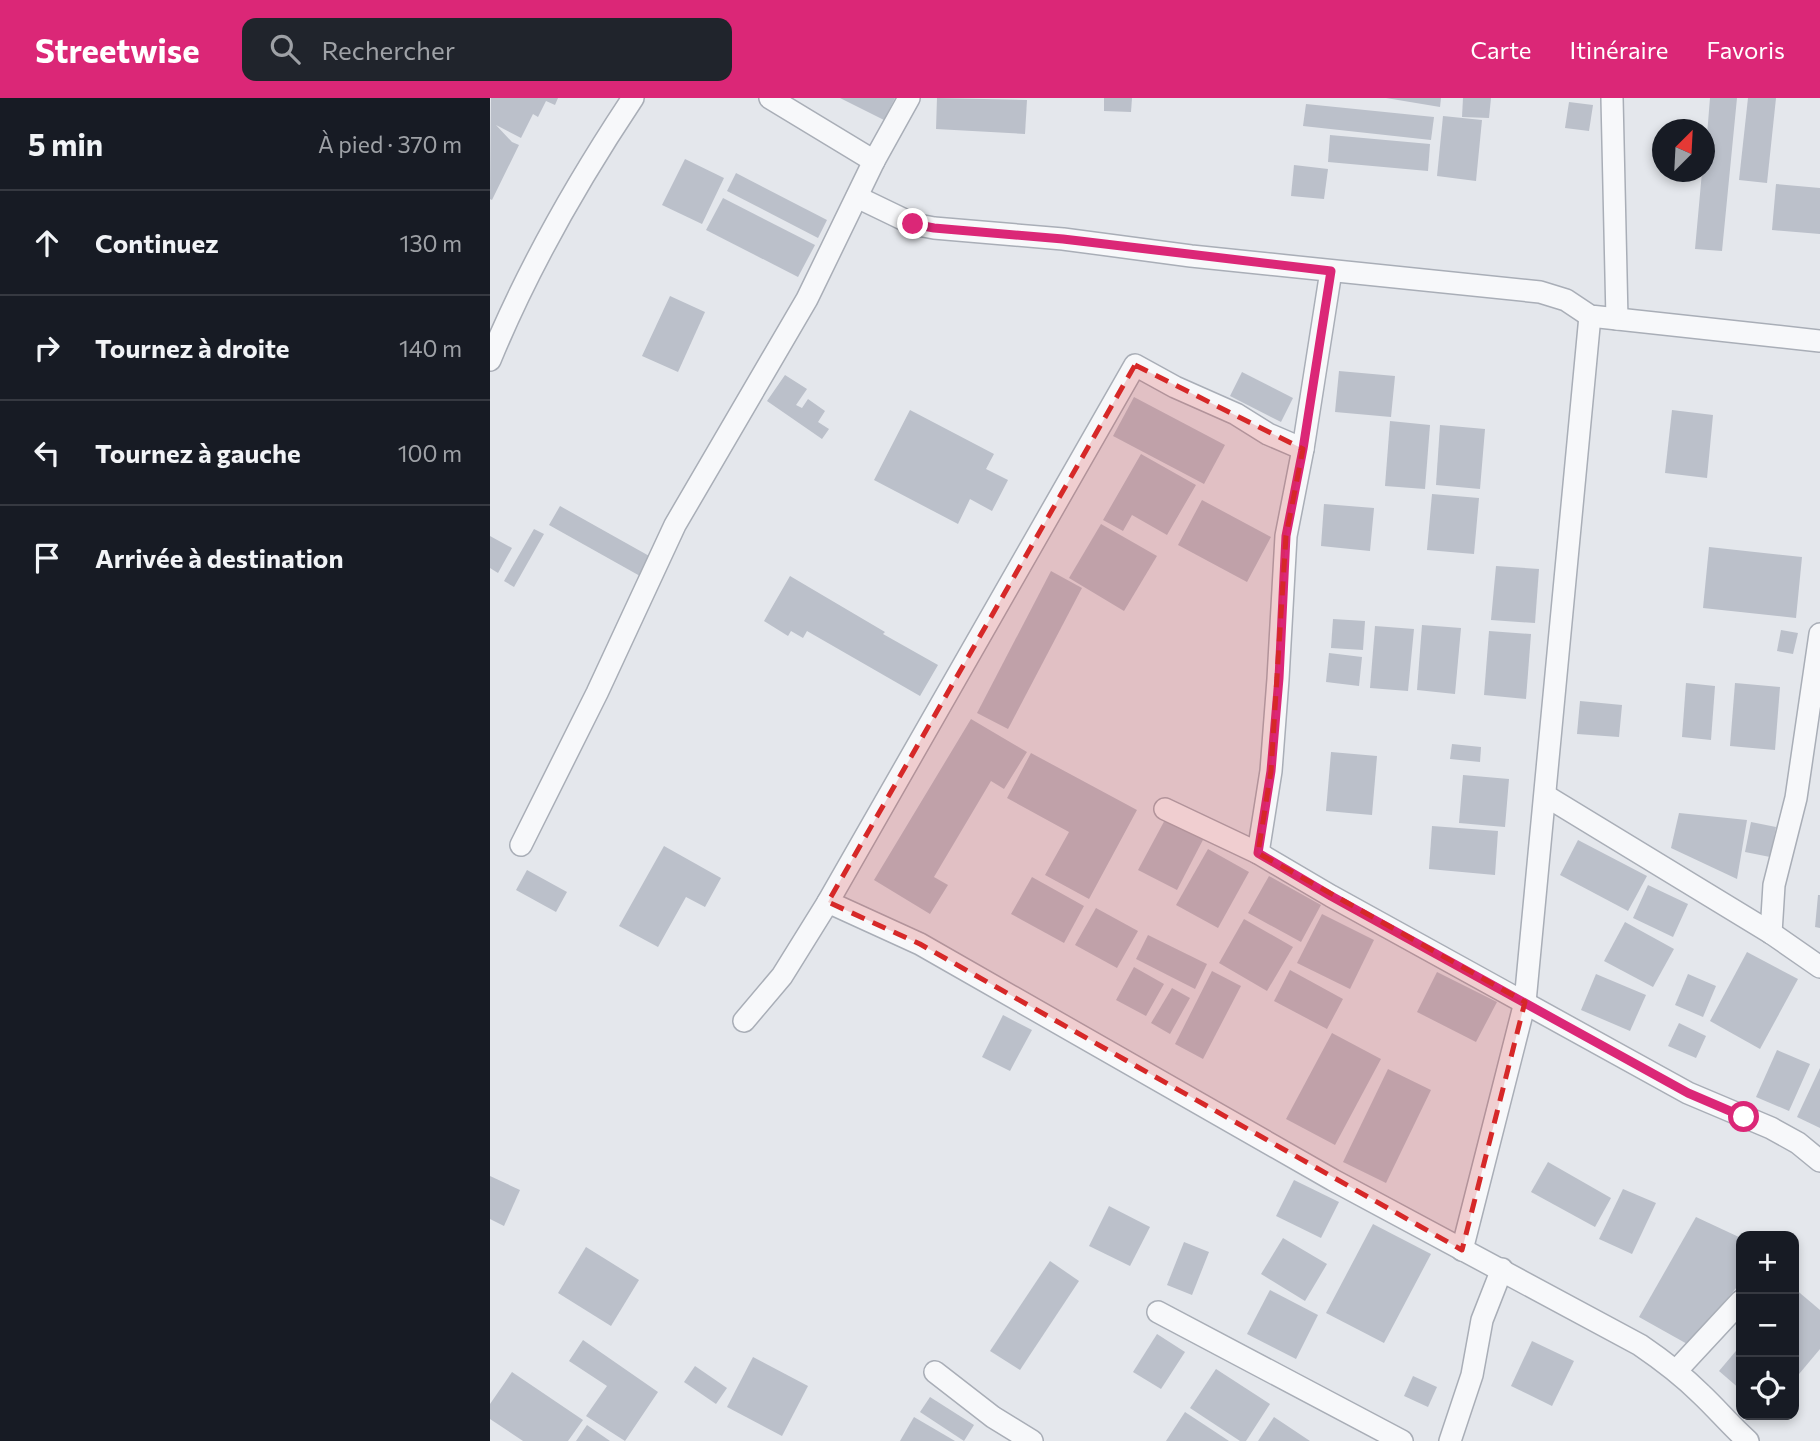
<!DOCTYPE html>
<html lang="fr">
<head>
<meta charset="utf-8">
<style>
  :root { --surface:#171b24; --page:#20242c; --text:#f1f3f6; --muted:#9ea1a6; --line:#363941; --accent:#db2777 }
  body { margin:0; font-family:Commissioner,sans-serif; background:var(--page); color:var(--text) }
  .controls { position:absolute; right:21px; bottom:21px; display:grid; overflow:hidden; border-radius:14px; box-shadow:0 4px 10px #0003 }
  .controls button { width:63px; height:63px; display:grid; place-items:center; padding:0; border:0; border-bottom:2px solid var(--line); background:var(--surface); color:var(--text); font:35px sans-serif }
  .compass { position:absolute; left:1162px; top:21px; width:63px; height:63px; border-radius:50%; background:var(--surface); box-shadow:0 4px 10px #0003; rotate:24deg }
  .stop { position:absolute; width:21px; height:21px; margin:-16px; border:5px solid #db2777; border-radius:50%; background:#fff }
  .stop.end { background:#db2777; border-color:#fff; box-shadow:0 2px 7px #0008 }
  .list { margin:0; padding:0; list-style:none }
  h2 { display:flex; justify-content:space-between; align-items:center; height:91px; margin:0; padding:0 28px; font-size:30px }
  h2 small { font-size:23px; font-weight:400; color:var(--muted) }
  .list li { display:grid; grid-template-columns:46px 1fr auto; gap:21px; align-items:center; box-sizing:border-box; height:105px; padding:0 28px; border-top:2px solid var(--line) }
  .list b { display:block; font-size:26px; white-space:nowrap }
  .list em { font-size:23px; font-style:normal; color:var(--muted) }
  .icon { flex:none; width:38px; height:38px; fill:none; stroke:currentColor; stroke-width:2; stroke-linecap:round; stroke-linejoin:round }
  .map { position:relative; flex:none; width:1330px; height:1343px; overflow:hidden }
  header { display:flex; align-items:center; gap:42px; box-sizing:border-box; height:98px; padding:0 35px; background:var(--accent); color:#fff }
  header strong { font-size:33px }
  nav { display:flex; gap:38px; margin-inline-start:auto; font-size:24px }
  .search { width:490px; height:63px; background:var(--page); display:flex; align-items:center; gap:18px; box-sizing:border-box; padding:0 24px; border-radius:14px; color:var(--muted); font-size:26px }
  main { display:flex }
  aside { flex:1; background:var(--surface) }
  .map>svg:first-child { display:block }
  .building { fill:#bbc0ca }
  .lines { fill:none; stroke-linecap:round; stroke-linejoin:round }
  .street-casing { stroke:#a9aeb7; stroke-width:24 }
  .street { stroke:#f7f8fa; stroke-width:21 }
  .route { stroke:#db2777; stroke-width:9 }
  .marked { fill:#d62828; fill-opacity:0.2; stroke:#d62828; stroke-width:5; stroke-dasharray:14 9; stroke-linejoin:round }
</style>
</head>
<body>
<header>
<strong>Streetwise</strong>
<div class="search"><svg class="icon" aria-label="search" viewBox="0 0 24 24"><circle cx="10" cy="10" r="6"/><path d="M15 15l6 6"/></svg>Rechercher</div>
<nav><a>Carte</a><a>Itinéraire</a><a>Favoris</a></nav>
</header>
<main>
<aside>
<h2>5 min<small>À pied · 370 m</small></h2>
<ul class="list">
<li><svg class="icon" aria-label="ahead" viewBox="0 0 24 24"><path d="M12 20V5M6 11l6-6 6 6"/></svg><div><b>Continuez</b></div><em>130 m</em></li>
<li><svg class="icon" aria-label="right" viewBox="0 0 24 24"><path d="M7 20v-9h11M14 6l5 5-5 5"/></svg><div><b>Tournez à droite</b></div><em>140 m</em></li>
<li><svg class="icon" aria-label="left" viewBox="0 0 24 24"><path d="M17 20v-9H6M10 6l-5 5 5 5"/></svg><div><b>Tournez à gauche</b></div><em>100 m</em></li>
<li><svg class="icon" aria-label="arrive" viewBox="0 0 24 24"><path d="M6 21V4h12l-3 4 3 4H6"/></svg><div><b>Arrivée à destination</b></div></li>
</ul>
</aside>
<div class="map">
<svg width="1330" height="1343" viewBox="0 0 1330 1343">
  <rect width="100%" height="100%" fill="#e4e7ec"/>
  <g class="building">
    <path d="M 1,0 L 68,0 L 65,7 L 56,3 L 48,19 L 43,16 L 31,40 L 6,27 L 22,44 L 29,47 L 2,102 L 0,101 Z"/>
    <path d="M 350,0 L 405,0 L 394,22 Z"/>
    <path d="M 447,0 L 537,2 L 535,36 L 446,31 Z"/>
    <path d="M 614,0 L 642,0 L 641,14 L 614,13 Z"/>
    <path d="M 896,0 L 951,0 L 950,9 Z"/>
    <path d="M 973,0 L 1001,0 L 999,20 L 972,19 Z"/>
    <path d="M 1220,0 L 1247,0 L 1232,153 L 1205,151 L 1212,74 L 1214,74 Z"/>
    <path d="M 1258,0 L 1286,0 L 1277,85 L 1249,82 Z"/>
    <path d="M 1079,4 L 1103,7 L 1099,33 L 1075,30 Z"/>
    <path d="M 816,6 L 944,19 L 941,42 L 813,28 Z"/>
    <path d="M 953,18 L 992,22 L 986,83 L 947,78 Z"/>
    <path d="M 840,37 L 940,46 L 938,73 L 838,64 Z"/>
    <path d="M 195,61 L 234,80 L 212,126 L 172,107 Z"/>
    <path d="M 804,67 L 838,71 L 834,101 L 801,98 Z"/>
    <path d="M 246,75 L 337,122 L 328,140 L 237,93 Z"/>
    <path d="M 1286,86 L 1330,90 L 1330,136 L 1282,132 Z"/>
    <path d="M 233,100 L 325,147 L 308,179 L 216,132 Z"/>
    <path d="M 180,198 L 215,214 L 188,274 L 152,258 Z"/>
    <path d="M 849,273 L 905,278 L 901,319 L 845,314 Z"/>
    <path d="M 752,274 L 803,300 L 791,324 L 740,298 Z"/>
    <path d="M 295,277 L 317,291 L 306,307 L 312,310 L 318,301 L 335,313 L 328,324 L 339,331 L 332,341 L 277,303 Z"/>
    <path d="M 644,299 L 735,347 L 714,386 L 623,338 Z"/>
    <path d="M 420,312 L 504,356 L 496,371 L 518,382 L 502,413 L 480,401 L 468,426 L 384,382 Z"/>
    <path d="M 1182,312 L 1223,317 L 1217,380 L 1175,375 Z"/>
    <path d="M 900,323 L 940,327 L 935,391 L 895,388 Z"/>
    <path d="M 950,327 L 995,331 L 990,391 L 946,387 Z"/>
    <path d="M 651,356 L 706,387 L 677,437 L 642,417 L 633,433 L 613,422 Z"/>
    <path d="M 942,396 L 989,400 L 984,456 L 937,452 Z"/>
    <path d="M 712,402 L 781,439 L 757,484 L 688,447 Z"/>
    <path d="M 834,406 L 884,410 L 880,453 L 831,448 Z"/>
    <path d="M 70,408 L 161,459 L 150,478 L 59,427 Z"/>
    <path d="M 611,426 L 667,458 L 634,513 L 579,480 Z"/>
    <path d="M 44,431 L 54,436 L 24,489 L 14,483 Z"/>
    <path d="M 0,438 L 22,450 L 8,475 L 0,470 Z"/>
    <path d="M 1219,449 L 1312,459 L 1306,520 L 1213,510 Z"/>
    <path d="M 1006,468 L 1049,471 L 1045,525 L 1001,522 Z"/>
    <path d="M 561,473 L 592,490 L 518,631 L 487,615 Z"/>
    <path d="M 300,478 L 395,534 L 393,536 L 448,567 L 430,598 L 317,533 L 313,540 L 301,533 L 298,538 L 274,523 Z"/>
    <path d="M 843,521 L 875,523 L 873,552 L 841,550 Z"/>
    <path d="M 932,527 L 971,530 L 965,596 L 927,592 Z"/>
    <path d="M 885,528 L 924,531 L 918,593 L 880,590 Z"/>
    <path d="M 1291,532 L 1308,535 L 1303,556 L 1287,553 Z"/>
    <path d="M 999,533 L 1041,536 L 1036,601 L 994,597 Z"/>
    <path d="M 839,555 L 872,559 L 869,588 L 836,584 Z"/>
    <path d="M 1196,585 L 1225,588 L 1221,642 L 1192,639 Z"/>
    <path d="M 1245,585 L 1290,589 L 1285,652 L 1240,648 Z"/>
    <path d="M 1090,603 L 1132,607 L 1129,639 L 1087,636 Z"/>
    <path d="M 481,621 L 537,654 L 514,691 L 501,683 L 444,779 L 458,787 L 440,816 L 384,782 Z"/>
    <path d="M 962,646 L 991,649 L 990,664 L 960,661 Z"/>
    <path d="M 841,654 L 887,658 L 882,717 L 836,713 Z"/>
    <path d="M 541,655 L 647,712 L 599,801 L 555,777 L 579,734 L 517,700 Z"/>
    <path d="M 973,677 L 1019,681 L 1015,729 L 969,725 Z"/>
    <path d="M 1189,715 L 1257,722 L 1247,781 L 1181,750 Z"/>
    <path d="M 677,718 L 715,738 L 687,792 L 648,772 Z"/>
    <path d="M 1261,724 L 1286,729 L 1280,759 L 1255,754 Z"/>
    <path d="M 942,728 L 1008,733 L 1005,777 L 939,771 Z"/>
    <path d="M 1088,742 L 1157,778 L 1138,813 L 1070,777 Z"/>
    <path d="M 174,748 L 231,780 L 215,809 L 196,799 L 168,849 L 129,828 Z"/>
    <path d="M 718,751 L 759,774 L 728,830 L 686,807 Z"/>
    <path d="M 37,772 L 77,794 L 66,814 L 26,792 Z"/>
    <path d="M 779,778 L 831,807 L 811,844 L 758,815 Z"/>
    <path d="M 542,779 L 594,808 L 574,845 L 521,816 Z"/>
    <path d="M 1158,787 L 1198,806 L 1183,839 L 1143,820 Z"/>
    <path d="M 1328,797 L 1330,797 L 1330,830 L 1325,829 Z"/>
    <path d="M 606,810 L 648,833 L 627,870 L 585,847 Z"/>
    <path d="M 832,816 L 884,842 L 860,891 L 807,865 Z"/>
    <path d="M 754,821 L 803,849 L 777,893 L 729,865 Z"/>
    <path d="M 1135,824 L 1184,851 L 1163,889 L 1114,863 Z"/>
    <path d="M 658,837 L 717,866 L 705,891 L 646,861 Z"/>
    <path d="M 1257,854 L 1308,881 L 1270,951 L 1220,923 Z"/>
    <path d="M 644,869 L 674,886 L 656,918 L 626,902 Z"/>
    <path d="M 800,872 L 853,901 L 837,931 L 784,903 Z"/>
    <path d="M 722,873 L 751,888 L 713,961 L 685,946 Z"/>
    <path d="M 947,874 L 1007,904 L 986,944 L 927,914 Z"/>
    <path d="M 1106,876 L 1156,897 L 1140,933 L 1091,912 Z"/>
    <path d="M 1198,876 L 1226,888 L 1213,919 L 1185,907 Z"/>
    <path d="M 682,890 L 700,900 L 680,936 L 661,925 Z"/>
    <path d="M 513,917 L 542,932 L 520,973 L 492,959 Z"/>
    <path d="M 1189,925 L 1216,938 L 1206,960 L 1178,948 Z"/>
    <path d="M 842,935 L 891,961 L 845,1047 L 796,1021 Z"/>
    <path d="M 1287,952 L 1320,966 L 1299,1013 L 1266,999 Z"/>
    <path d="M 1330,970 L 1330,1030 L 1307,1019 Z"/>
    <path d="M 898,971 L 941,992 L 896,1085 L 853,1064 Z"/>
    <path d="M 1058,1064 L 1121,1100 L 1105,1129 L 1041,1094 Z"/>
    <path d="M 0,1078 L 30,1092 L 14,1128 L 0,1121 Z"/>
    <path d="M 804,1082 L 849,1104 L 831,1140 L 786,1118 Z"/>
    <path d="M 1133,1091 L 1166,1105 L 1142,1156 L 1109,1141 Z"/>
    <path d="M 619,1108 L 660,1129 L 640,1168 L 599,1148 Z"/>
    <path d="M 1206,1119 L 1251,1140 L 1251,1184 L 1199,1247 L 1149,1219 Z"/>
    <path d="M 883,1126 L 941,1156 L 894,1245 L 836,1215 Z"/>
    <path d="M 793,1140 L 837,1166 L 815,1203 L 771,1176 Z"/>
    <path d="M 694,1144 L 719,1154 L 702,1197 L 677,1187 Z"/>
    <path d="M 96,1149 L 149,1182 L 121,1228 L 68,1195 Z"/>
    <path d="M 560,1163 L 589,1183 L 530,1272 L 500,1253 Z"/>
    <path d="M 1304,1190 L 1330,1212 L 1330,1251 L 1304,1282 Z"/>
    <path d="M 780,1192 L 828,1217 L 806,1261 L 757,1236 Z"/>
    <path d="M 667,1236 L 695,1254 L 671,1291 L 643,1274 Z"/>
    <path d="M 93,1242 L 168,1294 L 135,1343 L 96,1318 L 117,1288 L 79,1263 Z"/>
    <path d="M 1042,1243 L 1084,1263 L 1062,1308 L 1021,1288 Z"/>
    <path d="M 1251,1247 L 1251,1292 L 1229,1273 Z"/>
    <path d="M 263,1259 L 318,1288 L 292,1338 L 237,1309 Z"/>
    <path d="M 205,1268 L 237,1290 L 226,1306 L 194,1284 Z"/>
    <path d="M 726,1271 L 780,1306 L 756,1343 L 750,1343 L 700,1310 Z"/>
    <path d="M 22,1274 L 93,1322 L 78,1343 L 33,1343 L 0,1321 L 0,1306 Z"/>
    <path d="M 923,1278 L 947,1289 L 938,1309 L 914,1298 Z"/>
    <path d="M 440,1299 L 484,1327 L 474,1343 L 430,1314 Z"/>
    <path d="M 695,1314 L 739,1343 L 676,1343 Z"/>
    <path d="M 424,1319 L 465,1343 L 410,1343 Z"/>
    <path d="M 784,1319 L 820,1343 L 768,1343 Z"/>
    <path d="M 97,1327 L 120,1343 L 86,1343 Z"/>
  </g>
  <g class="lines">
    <g class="street-casing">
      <g id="street">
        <path d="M 280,0 L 384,63"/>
        <path d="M 1122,0 L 1127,221"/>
        <path d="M 367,99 L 423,126 L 444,130 L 573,141 L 701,158 L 1050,194 L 1076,202 L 1100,218 L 1330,243"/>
        <path d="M 0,262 C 37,172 89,81 143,0"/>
        <path d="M 813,351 L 841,173"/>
        <path d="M 1056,698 L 1281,835 L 1330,869"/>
        <path d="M 675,711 L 768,755 L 841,798 L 1198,995 L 1281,1030 L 1308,1045 L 1330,1063"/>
        <path d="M 31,747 L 107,595 L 185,427 L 317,201 L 384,63 L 419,0"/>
        <path d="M 768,755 L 781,673 L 788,581 L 796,438 L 813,351 L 778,336 L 746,316 L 685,289 L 645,267 L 338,804 L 430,846 L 843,1082 L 1150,1247 C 1172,1262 1192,1277 1211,1296 C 1227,1311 1241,1328 1258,1343"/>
        <path d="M 1281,835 L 1284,787 L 1306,700 L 1330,536"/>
        <path d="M 254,923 L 292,878 L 338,804"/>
        <path d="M 972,1152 L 1035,904 L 1100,218"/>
        <path d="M 668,1214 L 912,1343"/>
        <path d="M 1186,1273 L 1251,1203"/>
        <path d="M 445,1274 L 503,1319 L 542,1343"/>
        <path d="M 960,1343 L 982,1277 L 992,1222 L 1012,1171"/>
      </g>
    </g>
    <use href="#street" class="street"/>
  </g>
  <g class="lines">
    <path class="route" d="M 423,126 L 444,130 L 573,141 L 841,173 L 813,351 L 796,438 L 789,580 L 781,673 L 768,755 L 841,798 L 1198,995 L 1254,1019"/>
  </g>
  <path class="marked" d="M 645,267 L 813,351 L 796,438 L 781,673 L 768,755 L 1035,904 L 972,1152 L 430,846 L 338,804 Z"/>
</svg>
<div class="controls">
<button>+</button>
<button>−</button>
<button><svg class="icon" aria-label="locate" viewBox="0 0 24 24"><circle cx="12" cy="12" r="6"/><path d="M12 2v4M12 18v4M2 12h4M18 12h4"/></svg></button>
</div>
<svg class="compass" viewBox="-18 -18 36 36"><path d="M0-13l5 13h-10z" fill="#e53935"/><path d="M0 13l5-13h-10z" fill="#9ea1a6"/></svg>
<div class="stop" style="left:1254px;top:1019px"></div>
<div class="stop end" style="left:423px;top:126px"></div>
</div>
</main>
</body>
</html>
